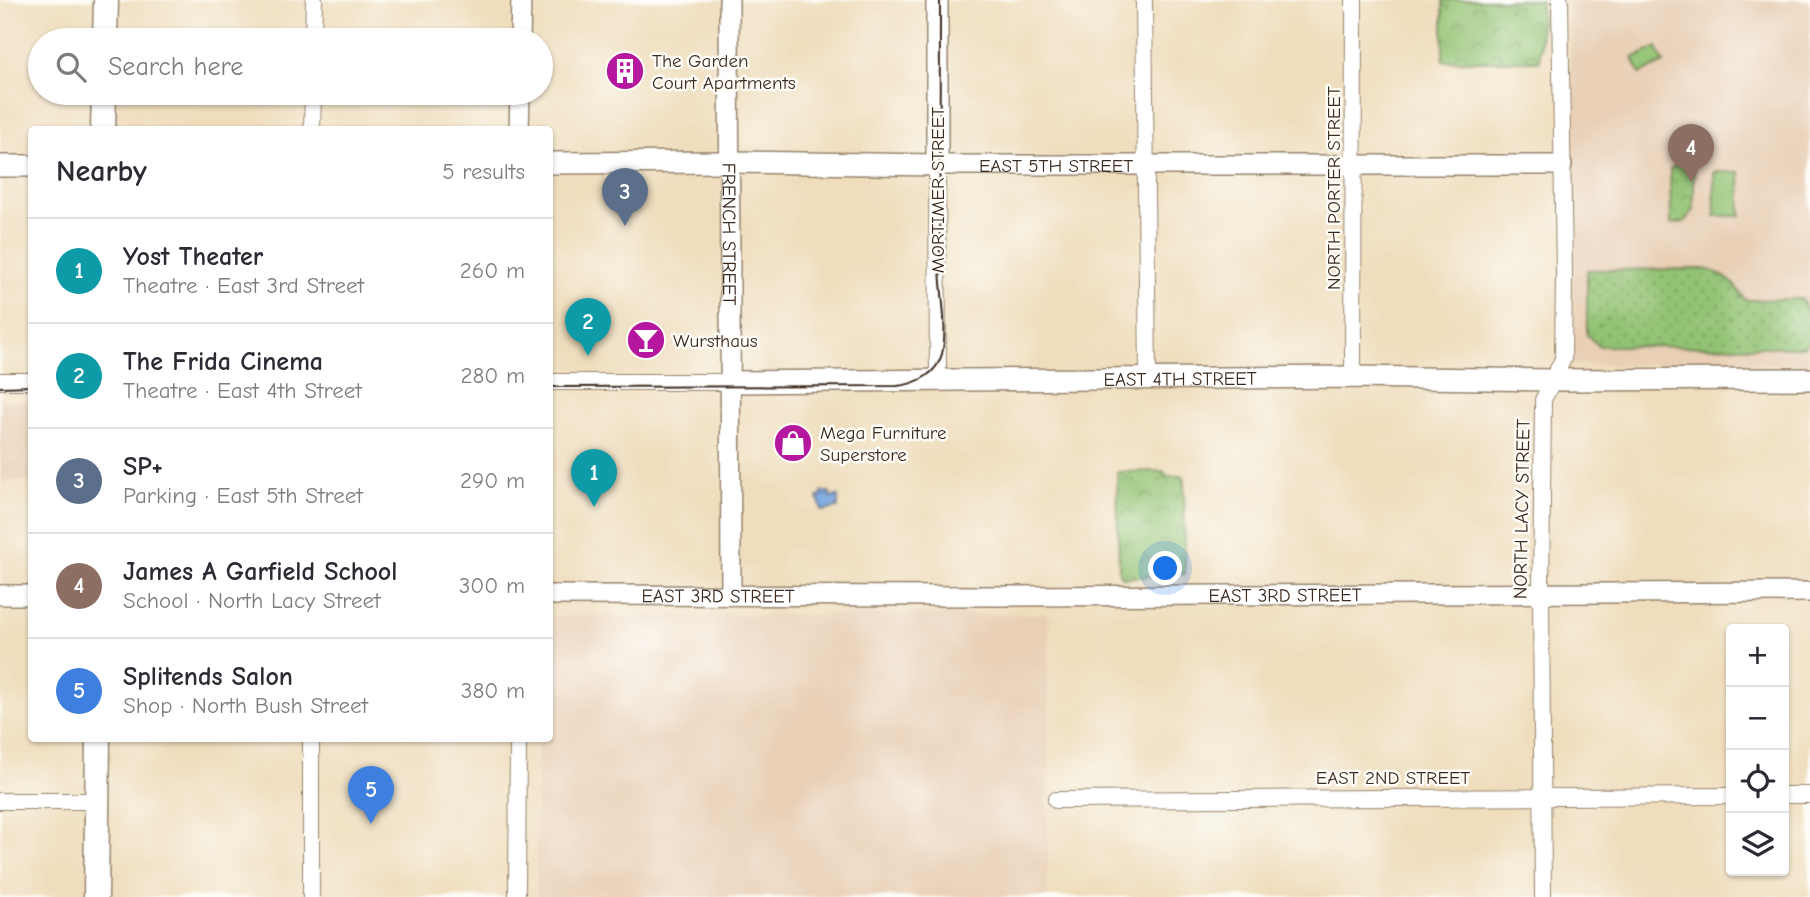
<!DOCTYPE html>
<html lang="en">
<head>
<meta charset="utf-8">
<style>
  :root { --surface:#fff; --page:#f2f2f3; --text:#2b2b33; --muted:#7c7c81; --line:#e1e1e2; --accent:#b45309 }
  body { margin:0; font-family:"Comic Neue",sans-serif; background:var(--page); color:var(--text) }
  .controls { position:absolute; right:21px; bottom:21px; display:grid; overflow:hidden; border-radius:7px; box-shadow:0 2px 5px #0004 }
  .controls button { width:63px; height:63px; display:grid; place-items:center; padding:0; border:0; border-bottom:2px solid var(--line); background:var(--surface); color:var(--text); font:35px sans-serif }
  .you { position:absolute; left:1166px; top:569px; width:24px; height:24px; margin:-18px; border:5px solid #fff; border-radius:50%; background:#1a73e8; box-shadow:0 0 0 10px #1a73e833 }
  .badge { display:grid; place-items:center; width:46px; height:46px; border-radius:50%; background:var(--accent); color:#fff; font-size:23px; font-weight:700 }
  .pin { position:absolute; translate:-50% -58px; filter:drop-shadow(0 2px 4px #0008) }
  .pin::after { content:''; position:absolute; top:37px; width:24px; height:21px; background:inherit; clip-path:polygon(0 0,100% 0,50% 100%) }
  .list { margin:0; padding:0; list-style:none }
  h2 { display:flex; justify-content:space-between; align-items:center; height:91px; margin:0; padding:0 28px; font-size:30px }
  h2 small { font-size:23px; font-weight:400; color:var(--muted) }
  .list li { display:grid; grid-template-columns:46px 1fr auto; gap:21px; align-items:center; box-sizing:border-box; height:105px; padding:0 28px; border-top:2px solid var(--line) }
  .list b { display:block; font-size:26px; white-space:nowrap }
  .list p { margin:0; font-size:23px; white-space:nowrap; color:var(--muted) }
  .list em { font-size:23px; font-style:normal; color:var(--muted) }
  .icon { flex:none; width:38px; height:38px; fill:none; stroke:currentColor; stroke-width:2; stroke-linecap:round; stroke-linejoin:round }
  .map { position:relative; flex:none; width:1810px; height:897px; overflow:hidden }
  .search { position:absolute; background:var(--surface); box-shadow:0 2px 5px #0004; left:28px; top:28px; width:525px; height:77px; display:flex; align-items:center; gap:18px; box-sizing:border-box; padding:0 24px; border-radius:38px; color:var(--muted); font-size:26px }
  .panel { position:absolute; background:var(--surface); box-shadow:0 2px 5px #0004; left:28px; top:126px; width:525px; height:616px; border-radius:7px }
  .map>svg:first-child { display:block }
  .built { fill:#e8cfb5 }
  .grass { fill:url(#grass-dots); stroke:#667648; stroke-width:2 }
  .park { fill:url(#park-crowns); stroke:#667648; stroke-width:2 }
  .pitch { fill:#92c272; stroke:#667648; stroke-width:2 }
  .water { fill:url(#water-ripples); stroke:#58667e; stroke-width:2 }
  .lines { fill:none; stroke-linecap:round; stroke-linejoin:round }
  .minor-casing { stroke:#95846d; stroke-width:18 }
  .tertiary-casing { stroke:#95846d; stroke-width:22 }
  .secondary-casing { stroke:#95846d; stroke-width:24 }
  .primary-casing { stroke:#95846d; stroke-width:27 }
  .minor { stroke:#fff; stroke-width:16 }
  .tertiary { stroke:#fff; stroke-width:19 }
  .secondary { stroke:#fff; stroke-width:21 }
  .primary { stroke:#fff; stroke-width:24 }
  .tram { stroke:#3b2a1e; stroke-width:2 }
  .labels { text-anchor:middle; stroke-width:5; stroke-linejoin:round; paint-order:stroke }
  .poi-label { font-size:19px; fill:#3b2a1e; stroke:#fdfcf7; text-anchor:start }
  .street-label { font-size:19px; fill:#3b2a1e; stroke:#fdfcf7 }
</style>
</head>
<body>
<div class="map">
<svg width="1810" height="897" viewBox="0 0 1810 897">
  <defs>
    <pattern id="grass-dots" width="8" height="8" patternUnits="userSpaceOnUse" patternTransform="scale(1.75)"><rect width="8" height="8" fill="#92c272"/><path d="M2 2h.1M6 6h.1" fill="none" stroke="#789e5d" stroke-width="1.8" stroke-linecap="round"/></pattern>
    <pattern id="park-crowns" width="20" height="18" patternUnits="userSpaceOnUse" patternTransform="scale(1.75)"><rect width="20" height="18" fill="#92c272"/><path d="M2 6a3 3 0 1 1 6 0M12 15a3 3 0 1 1 6 0" fill="none" stroke="#789e5d"/></pattern>
    <pattern id="water-ripples" width="26" height="14" patternUnits="userSpaceOnUse" patternTransform="scale(1.75)"><rect width="26" height="14" fill="#75a3de"/><path d="M2 4q2-2 4 0t4 0M15 11q2-2 4 0t4 0" fill="none" stroke="#6185b3"/></pattern>
  </defs>
  <rect width="100%" height="100%" fill="#fdfcf7"/>
  <filter id="ink" filterUnits="userSpaceOnUse"><feTurbulence type="fractalNoise" baseFrequency=".0143" numOctaves="2"/><feDisplacementMap in="SourceGraphic" scale="14" xChannelSelector="R" yChannelSelector="G"/><feConvolveMatrix kernelMatrix="1 2 1 2 8 2 1 2 1" color-interpolation-filters="sRGB"/></filter>
  <filter id="wash" filterUnits="userSpaceOnUse"><feTurbulence type="fractalNoise" baseFrequency=".00686" numOctaves="4" result="noise"/><feDisplacementMap in="SourceGraphic" scale="28" xChannelSelector="R" yChannelSelector="G"/><feGaussianBlur stdDeviation="1.57" result="paint"/><feColorMatrix in="noise" values="0 0 0 0 0 0 0 0 0 0 0 0 0 0 0 0 0 1.4 0 .05"/><feComposite in="paint" operator="in"/></filter>
  <g filter="url(#wash)">
    <rect width="100%" height="100%" fill="#efddbc"/>
    <g class="built">
      <path d="M 1570,0 L 1810,0 L 1810,363 L 1573,365 Z"/>
      <rect x="0" y="401" width="31" height="80"/>
      <path d="M 1046,614 L 1049,619 L 1048,897 L 536,897 L 537,739 L 550,738 L 550,616 Z"/>
    </g>
    <path class="grass" d="M 1704,269 C 1724,273 1735,283 1745,300 L 1802,299 L 1810,319 L 1810,339 L 1804,347 L 1599,346 L 1587,335 L 1587,270 Z"/>
    <g class="park">
      <path d="M 1443,0 L 1541,0 L 1540,61 L 1443,61 Z"/>
      <path d="M 1657,47 L 1664,63 L 1640,74 L 1633,58 Z"/>
      <path d="M 1677,164 L 1684,164 L 1694,169 L 1694,210 L 1684,222 L 1671,224 L 1670,169 Z"/>
      <path d="M 1164,471 L 1165,476 L 1184,476 L 1185,574 C 1164,574 1145,577 1124,578 L 1119,573 L 1117,472 Z"/>
    </g>
    <path class="pitch" d="M 1714,172 L 1740,172 L 1741,216 L 1715,216 Z"/>
    <path class="water" d="M 822,492 L 830,492 L 830,496 L 838,496 L 838,508 L 822,511 L 818,497 L 822,496 Z"/>
  </g>
  <g filter="url(#ink)">
    <g class="lines">
      <g class="minor-casing">
        <g id="minor">
          <path d="M 1144,0 L 1148,378"/>
          <path d="M 313,40 L 314,0"/>
          <path d="M 312,130 L 313,93"/>
          <path d="M 937,165 L 938,380"/>
          <path d="M 1353,377 L 1354,0"/>
          <path d="M 0,381 L 32,381"/>
          <path d="M 550,382 L 730,382"/>
          <path d="M 311,738 L 311,897"/>
          <path d="M 1784,795 L 1810,795"/>
          <path d="M 1056,800 L 1731,796"/>
          <path d="M 0,801 L 97,801"/>
          <path d="M 517,897 L 518,738"/>
          <path d="M 1543,897 L 1541,594 L 1543,400 L 1563,359 L 1564,274 L 1560,0"/>
        </g>
      </g>
      <g class="tertiary-casing">
        <g id="tertiary">
          <path id="s1" d="M 729,0 L 731,595"/>
          <path d="M 520,40 L 521,0"/>
          <path d="M 519,130 L 520,93"/>
          <path id="s2" d="M 937,165 L 1562,165"/>
          <path d="M 0,595 L 32,595"/>
          <path id="s3" d="M 550,595 L 1010,596 L 1810,592"/>
        </g>
      </g>
      <g class="secondary-casing">
        <g id="secondary">
          <path d="M 550,163 L 730,162 L 937,165 L 937,0"/>
          <path d="M 0,166 L 32,166"/>
          <path id="s4" d="M 730,382 L 1353,377 L 1552,380 L 1810,379"/>
        </g>
      </g>
      <g class="primary-casing">
        <g id="primary">
          <path d="M 105,40 L 106,0"/>
          <path d="M 103,130 L 104,93"/>
          <path d="M 96,897 L 98,738"/>
        </g>
      </g>
      <use href="#minor" class="minor"/>
      <use href="#tertiary" class="tertiary"/>
      <use href="#secondary" class="secondary"/>
      <use href="#primary" class="primary"/>
      <g class="tram">
        <path d="M 0,387 L 32,386"/>
        <path d="M 550,387 L 897,386 C 917,384 937,374 942,354 C 948,330 941,294 940,268 C 939,179 940,89 940,0"/>
      </g>
    </g>
  </g>
  <defs>
    <g id="building-disc" transform="scale(2.0125)"><circle r="9.5" fill="#b5179e" stroke="#fdfcf7"/><path d="M-4-6H4V6H1V3H-1V6H-4ZM-2.5-4.3h1.7v1.8h-1.7ZM.8-4.3h1.7v1.8H.8ZM-2.5-1h1.7V.8h-1.7ZM.8-1h1.7V.8H.8Z" fill="#fff"/></g>
    <g id="bar-disc" transform="scale(2.0125)"><circle r="9.5" fill="#b5179e" stroke="#fdfcf7"/><path d="M-6-5H6L.8 .8V4.5H3.5V6h-7V4.5H-.8V.8Z" fill="#fff"/></g>
    <g id="shop-disc" transform="scale(2.0125)"><circle r="9.5" fill="#b5179e" stroke="#fdfcf7"/><path d="M-5-2.5h2.3a2.7 3.5 0 0 1 5.4 0H5L5.5 6h-11ZM-1.5-2.5h3a1.5 2.3 0 0 0-3 0Z" fill="#fff"/></g>
  </defs>
  <g fill-rule="evenodd">
    <use href="#building-disc" x="625" y="71"/>
    <use href="#bar-disc" x="646" y="340"/>
    <use href="#shop-disc" x="793" y="443"/>
  </g>
  <g class="labels">
    <g class="poi-label">
      <text x="652" y="67">The Garden<tspan x="652" dy="22">Court Apartments</tspan></text>
      <text x="673" y="347">Wursthaus</text>
      <text x="820" y="439">Mega Furniture<tspan x="820" dy="22">Superstore</tspan></text>
    </g>
    <g class="street-label">
      <text dy="7" stroke="none"><textPath href="#s2" startOffset="119">EAST 5TH STREET</textPath></text>
      <text transform="translate(1333 188) rotate(-90)" y="7">NORTH PORTER STREET</text>
      <text transform="translate(937 190) rotate(-90)" y="7">MORTIMER STREET</text>
      <text dy="7" stroke="none"><textPath href="#s1" startOffset="234">FRENCH STREET</textPath></text>
      <text dy="7" stroke="none"><textPath href="#s4" startOffset="450">EAST 4TH STREET</textPath></text>
      <text transform="translate(1521 509) rotate(-89)" y="7">NORTH LACY STREET</text>
      <text dy="7" stroke="none"><textPath href="#s3" startOffset="168">EAST 3RD STREET</textPath></text>
      <text dy="7" stroke="none"><textPath href="#s3" startOffset="735">EAST 3RD STREET</textPath></text>
      <text x="1393" y="784">EAST 2ND STREET</text>
    </g>
  </g>
</svg>
<div class="controls">
<button>+</button>
<button>−</button>
<button><svg class="icon" aria-label="locate" viewBox="0 0 24 24"><circle cx="12" cy="12" r="6"/><path d="M12 2v4M12 18v4M2 12h4M18 12h4"/></svg></button>
<button><svg class="icon" aria-label="layers" viewBox="0 0 24 24"><path d="M12 4l9 5-9 5-9-5zM3 14l9 5 9-5"/></svg></button>
</div>
<div class="you"></div>
<div class="pin badge" style="left:594px;top:507px;background:#0f9aa8">1</div>
<div class="pin badge" style="left:588px;top:356px;background:#0f9aa8">2</div>
<div class="pin badge" style="left:625px;top:226px;background:#5c6f8a">3</div>
<div class="pin badge" style="left:1691px;top:182px;background:#8d6e63">4</div>
<div class="pin badge" style="left:371px;top:824px;background:#3f7fe0">5</div>
<div class="search"><svg class="icon" aria-label="search" viewBox="0 0 24 24"><circle cx="10" cy="10" r="6"/><path d="M15 15l6 6"/></svg>Search here</div>
<section class="panel">
<h2>Nearby<small>5 results</small></h2>
<ul class="list">
<li><span class="badge" style="background:#0f9aa8">1</span><div><b>Yost Theater</b><p>Theatre · East 3rd Street</p></div><em>260 m</em></li>
<li><span class="badge" style="background:#0f9aa8">2</span><div><b>The Frida Cinema</b><p>Theatre · East 4th Street</p></div><em>280 m</em></li>
<li><span class="badge" style="background:#5c6f8a">3</span><div><b>SP+</b><p>Parking · East 5th Street</p></div><em>290 m</em></li>
<li><span class="badge" style="background:#8d6e63">4</span><div><b>James A Garfield School</b><p>School · North Lacy Street</p></div><em>300 m</em></li>
<li><span class="badge" style="background:#3f7fe0">5</span><div><b>Splitends Salon</b><p>Shop · North Bush Street</p></div><em>380 m</em></li>
</ul>
</section>
</div>
</body>
</html>
